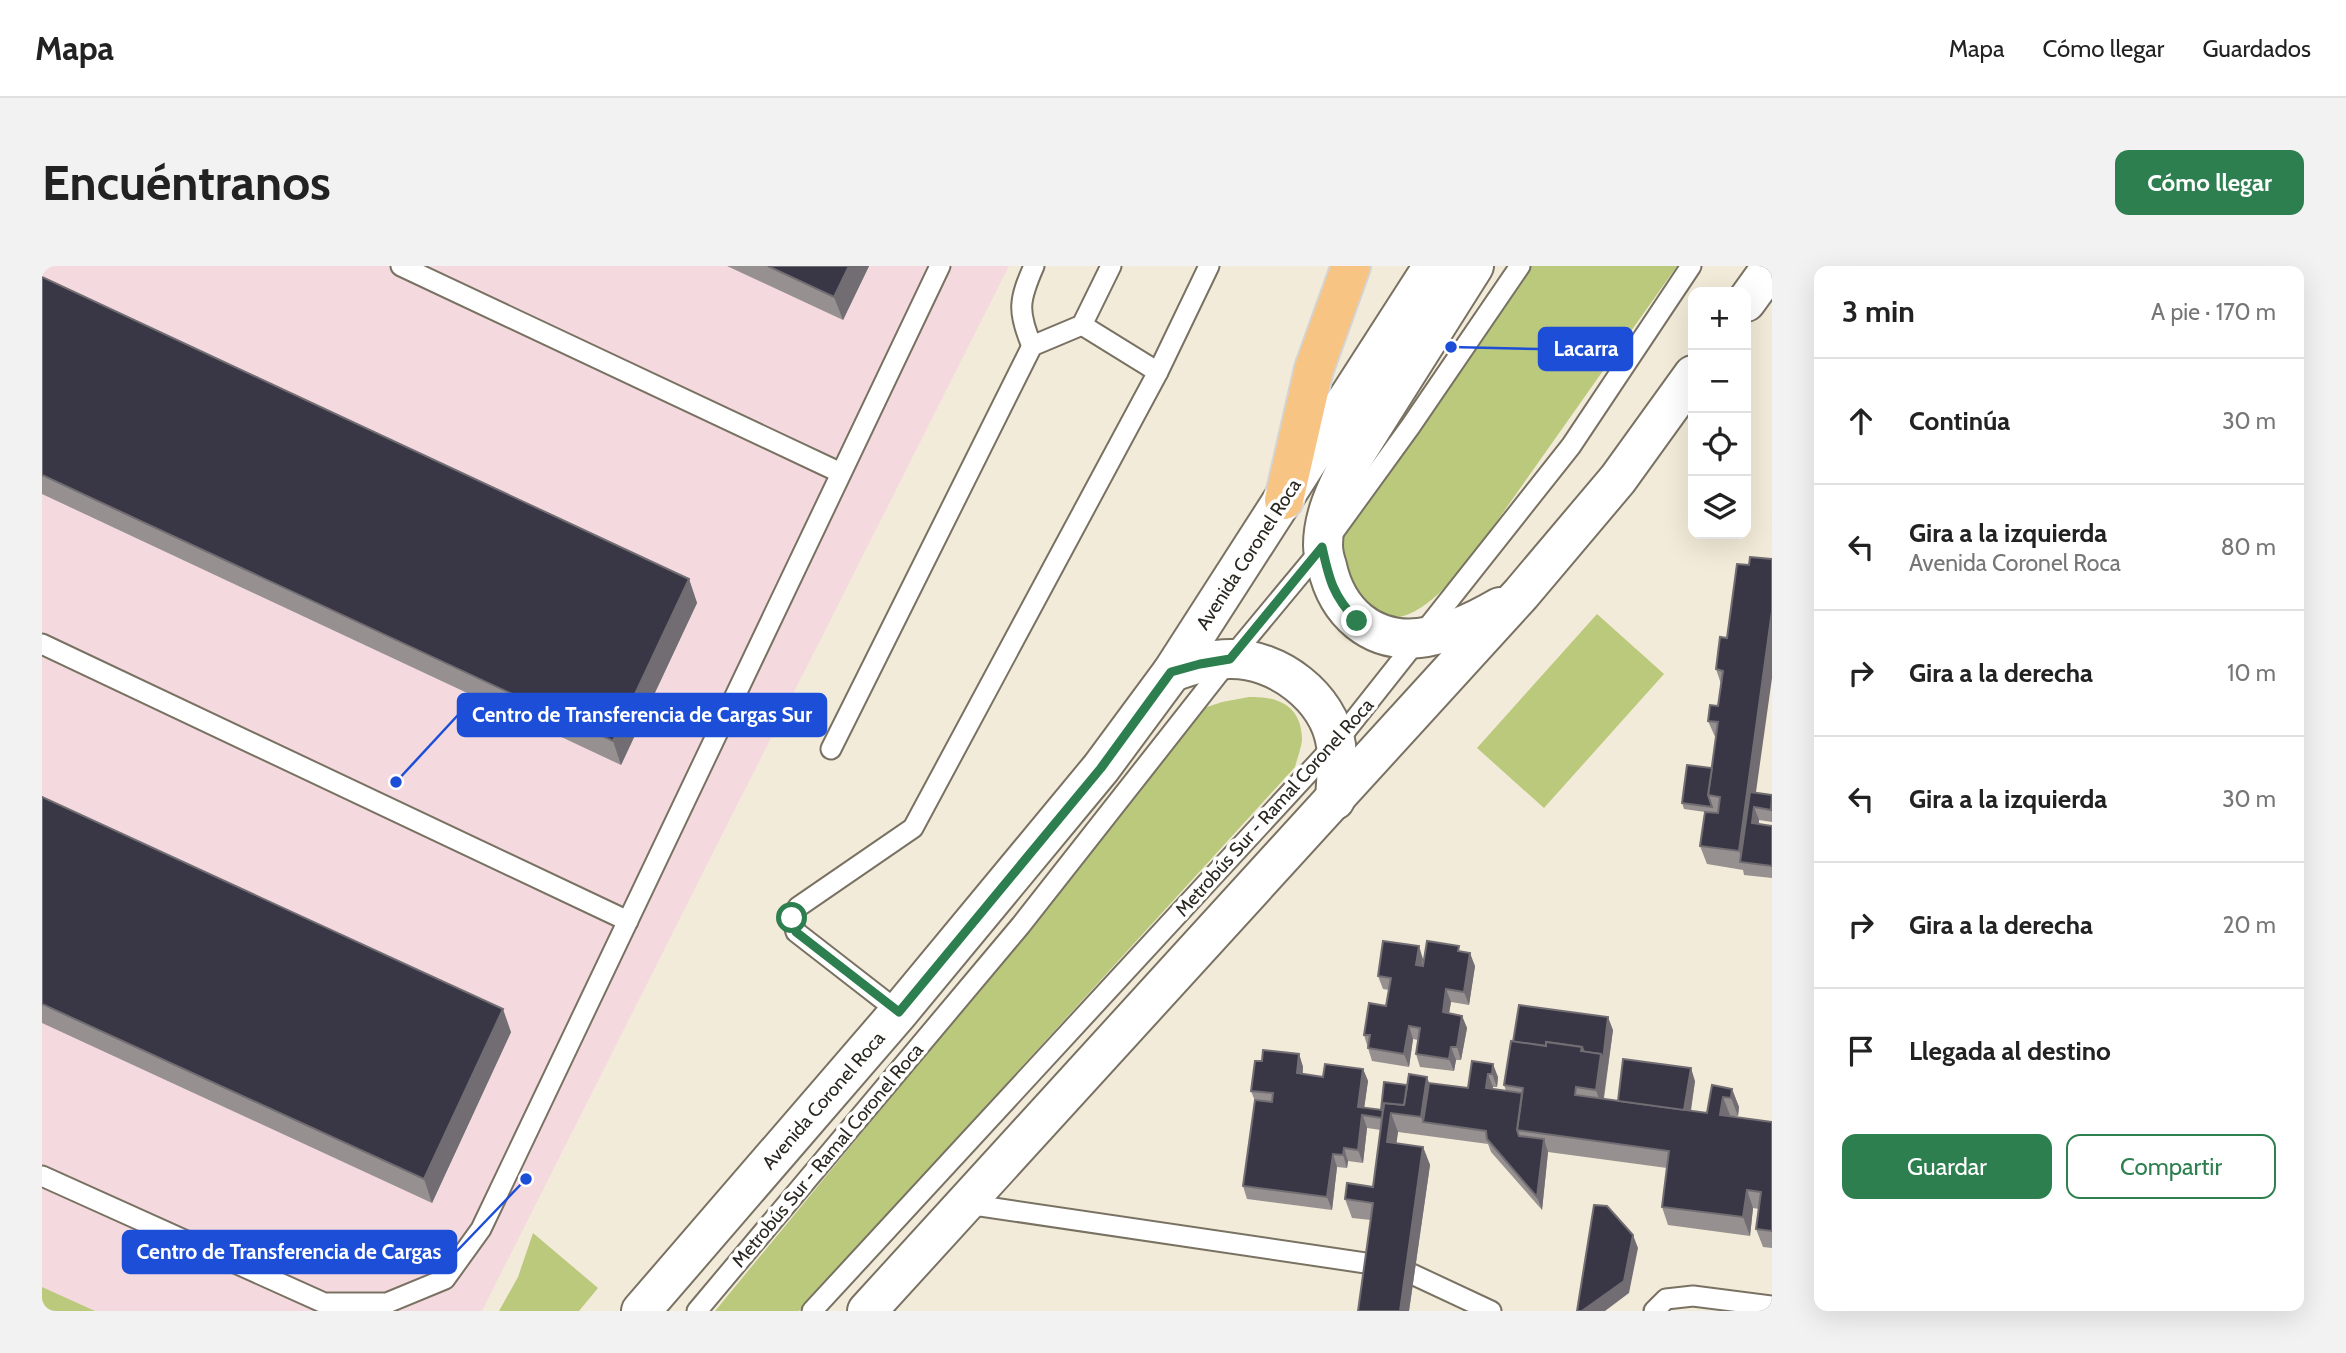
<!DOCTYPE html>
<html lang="es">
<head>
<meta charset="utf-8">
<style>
  :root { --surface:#fff; --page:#f2f2f2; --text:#222; --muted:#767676; --line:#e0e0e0; --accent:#2e7f4f }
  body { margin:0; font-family:Cabin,sans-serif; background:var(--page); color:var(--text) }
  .controls { position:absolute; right:21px; top:21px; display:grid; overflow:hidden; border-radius:14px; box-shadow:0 7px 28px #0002 }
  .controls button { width:63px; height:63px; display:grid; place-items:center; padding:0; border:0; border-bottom:2px solid var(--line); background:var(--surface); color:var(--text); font:35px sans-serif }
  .stop { position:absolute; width:21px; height:21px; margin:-16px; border:5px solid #2e7f4f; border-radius:50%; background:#fff }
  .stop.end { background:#2e7f4f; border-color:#fff; box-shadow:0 2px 7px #0008 }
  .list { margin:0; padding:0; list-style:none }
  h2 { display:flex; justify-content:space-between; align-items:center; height:91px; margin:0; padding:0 28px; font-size:30px }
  h2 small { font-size:23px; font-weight:400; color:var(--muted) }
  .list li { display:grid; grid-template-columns:46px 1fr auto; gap:21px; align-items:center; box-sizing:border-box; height:126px; padding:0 28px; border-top:2px solid var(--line) }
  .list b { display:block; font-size:26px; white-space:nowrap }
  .list p { margin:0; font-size:23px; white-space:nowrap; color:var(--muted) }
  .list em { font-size:23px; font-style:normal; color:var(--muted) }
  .actions { display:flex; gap:14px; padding:21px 28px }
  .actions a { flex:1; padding:16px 0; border:2px solid var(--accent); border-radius:14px; text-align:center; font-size:24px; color:var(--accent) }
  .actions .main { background:var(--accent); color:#fff }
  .icon { flex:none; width:38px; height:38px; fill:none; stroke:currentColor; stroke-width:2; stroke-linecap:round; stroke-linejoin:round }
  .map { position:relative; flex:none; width:1730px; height:1045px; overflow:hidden; border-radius:14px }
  header { display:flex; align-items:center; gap:42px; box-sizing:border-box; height:98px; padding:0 35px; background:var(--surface); border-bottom:2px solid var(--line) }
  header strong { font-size:33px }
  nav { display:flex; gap:38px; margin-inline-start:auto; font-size:24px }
  .intro { display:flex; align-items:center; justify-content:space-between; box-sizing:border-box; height:168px; padding:0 42px }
  h1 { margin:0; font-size:49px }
  .button { padding:18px 32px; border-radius:14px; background:var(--accent); color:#fff; font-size:24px; font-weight:700 }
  main { display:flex; gap:42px; padding:0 42px }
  aside { flex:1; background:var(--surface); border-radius:14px; box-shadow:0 7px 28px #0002 }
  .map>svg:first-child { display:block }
  .commercial { fill:#f4dadf }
  .green { fill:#bac97c }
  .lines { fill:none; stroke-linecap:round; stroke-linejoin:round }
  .service-casing { stroke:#797263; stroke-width:23 }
  .secondary-casing { stroke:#797263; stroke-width:42 }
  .motorway-casing { stroke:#d4d4d2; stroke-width:42 }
  .service { stroke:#fff; stroke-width:19 }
  .secondary { stroke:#fff; stroke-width:38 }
  .motorway { stroke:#f7c484; stroke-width:38 }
  .wall { fill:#969190 }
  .shaded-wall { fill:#716d72 }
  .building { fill:#393746; stroke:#716d72; stroke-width:2 }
  .route { stroke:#2e7f4f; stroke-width:9 }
  .labels { text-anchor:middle; stroke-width:7; stroke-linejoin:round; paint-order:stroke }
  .street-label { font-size:19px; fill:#2a2720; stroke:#fff }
  .leader { fill:none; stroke:#1d4ed8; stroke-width:2.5 }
  .callout-dot { fill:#1d4ed8; stroke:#fff; stroke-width:2.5 }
  .callout { fill:#1d4ed8; stroke:#1d4ed8; stroke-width:2.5 }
  .callout-label { font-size:21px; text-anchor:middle; font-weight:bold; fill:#fff }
</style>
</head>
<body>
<header>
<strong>Mapa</strong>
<nav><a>Mapa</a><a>Cómo llegar</a><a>Guardados</a></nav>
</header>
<div class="intro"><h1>Encuéntranos</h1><a class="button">Cómo llegar</a></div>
<main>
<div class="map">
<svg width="1730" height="1045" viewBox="0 0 1730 1045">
  <rect width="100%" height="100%" fill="#f3ebd9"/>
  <path class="commercial" d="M 0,0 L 967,0 L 440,1045 L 27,1045 L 0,1032 Z"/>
  <g class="green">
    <path d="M 1470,0 L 1635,0 L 1436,282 C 1412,310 1384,354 1342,353 C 1332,352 1320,344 1311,340 L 1286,254 L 1360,171 Z"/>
    <path d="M 1555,348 L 1622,408 L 1502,542 L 1435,482 Z"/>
    <path d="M 1207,431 C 1236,430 1260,440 1260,474 C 1259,483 1255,493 1253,501 L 757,1045 L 673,1045 L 1040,599 L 1159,443 L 1180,436 Z"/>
    <path d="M 491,967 L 556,1022 L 537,1045 L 457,1045 L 476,1011 Z"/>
    <path d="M 0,1021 L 53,1045 L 0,1045 Z"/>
  </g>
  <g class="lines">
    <g class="service-casing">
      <g id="service">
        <path d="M 359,0 L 799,207"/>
        <path d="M 1040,59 L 1116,106"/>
        <path d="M 990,80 C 975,45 977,34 992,0"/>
        <path d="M 0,378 L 586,655"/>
        <path d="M 789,483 L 990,80 L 1040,59 L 1069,0"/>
        <path d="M 857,746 L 754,666 L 750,652 L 756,641 L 871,562 L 1116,106 L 1167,0"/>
        <path d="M 0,910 L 282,1037 L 345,1037 L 403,1013 L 439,963 L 898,0"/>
        <path d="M 925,938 L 1357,1002 L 1449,1045"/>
        <path d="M 655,1045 L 979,659 L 1188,393 L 1281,281 L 1368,161 L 1478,0"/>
        <path d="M 770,1045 L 1294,477 L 1529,180 L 1649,0"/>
        <path d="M 1612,1045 L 1624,1033 L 1651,1030 L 1730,1040"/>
      </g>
    </g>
    <g class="secondary-casing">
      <g id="secondary">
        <path d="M 1432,0 L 1307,198 C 1294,223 1281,250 1281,279 C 1281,286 1283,294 1285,300 C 1295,346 1329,377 1377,372 C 1405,369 1434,355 1458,341"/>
        <path d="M 1704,36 L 1730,0"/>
        <path d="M 1130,406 C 1148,400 1168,393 1188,393 C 1235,392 1287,431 1294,479 C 1296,497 1294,516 1293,534"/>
        <path d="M 599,1045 L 857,746 L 1059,502 L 1130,406 L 1391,0"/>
        <path d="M 825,1045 L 1479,328 L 1576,213 L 1651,109"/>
      </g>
    </g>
    <g class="motorway-casing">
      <path id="motorway" d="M 1242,234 L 1272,103 L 1309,0"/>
    </g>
    <use href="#service" class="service"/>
    <use href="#secondary" class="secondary"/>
    <use href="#motorway" class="motorway"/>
  </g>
  <g class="wall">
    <path d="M 685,0 L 827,0 L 801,54 Z"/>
    <path d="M 0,11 L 647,313 L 655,337 L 579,499 L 0,228 Z"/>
    <path d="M 1678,371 L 1714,527 L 1730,529 L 1730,556 L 1717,554 L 1717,558 L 1730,560 L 1730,612 L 1702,609 L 1701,604 L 1665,598 L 1658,580 L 1663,546 L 1642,543 L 1640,537 L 1670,502 L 1674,473 L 1666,455 L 1676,440 L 1679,418 L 1674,403 Z"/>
    <path d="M 0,531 L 469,766 L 390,937 L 0,757 Z"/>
    <path d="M 1418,685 L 1433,700 L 1427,739 L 1409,736 L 1407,747 L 1420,750 L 1425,762 L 1419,794 L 1414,794 L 1412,805 L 1378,801 L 1374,788 L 1376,774 L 1371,773 L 1367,801 L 1330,795 L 1322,769 L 1344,740 L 1347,724 L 1341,723 L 1336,710 L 1381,693 L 1380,700 Z"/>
    <path d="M 1571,764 L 1562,833 L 1576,835 L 1653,815 L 1649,845 L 1665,847 L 1670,819 L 1690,823 L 1697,841 L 1696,850 L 1687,850 L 1730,856 L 1730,982 L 1721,981 L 1714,963 L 1717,943 L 1711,942 L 1708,970 L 1626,959 L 1620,941 L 1625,902 L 1506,886 L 1500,944 L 1449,886 L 1446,878 L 1356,866 L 1354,877 L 1381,881 L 1388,899 L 1367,1045 L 1316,1045 L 1329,954 L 1310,952 L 1303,933 L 1331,921 L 1339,864 L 1325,862 L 1321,897 L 1306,895 L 1305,902 L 1295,901 L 1290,944 L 1205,933 L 1201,920 L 1213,835 L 1209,825 L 1220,795 L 1257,788 L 1261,801 L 1261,808 L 1281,811 L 1321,803 L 1326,815 L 1322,842 L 1339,844 L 1365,819 L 1385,811 L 1387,817 L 1426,822 L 1430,795 L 1456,811 L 1455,821 L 1451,821 L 1450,823 L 1464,825 L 1462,819 L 1471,776 Z"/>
  </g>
  <g class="shaded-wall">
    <path d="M 807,0 L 827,0 L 801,54 L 792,31 Z"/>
    <path d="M 647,313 L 655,337 L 579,499 L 571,475 Z"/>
    <path d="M 1730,345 L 1730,412 L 1704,597 L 1701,596 L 1697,585 Z"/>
    <path d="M 1712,541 L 1717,554 L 1715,570 L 1710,557 Z"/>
    <path d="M 1377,680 L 1381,693 L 1378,711 L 1374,699 Z"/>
    <path d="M 1428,687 L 1433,700 L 1427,739 L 1422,726 Z"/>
    <path d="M 1404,723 L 1409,736 L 1405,759 L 1401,746 Z"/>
    <path d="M 461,743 L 469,766 L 390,937 L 382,913 Z"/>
    <path d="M 1420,750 L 1425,762 L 1419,794 L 1415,781 Z"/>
    <path d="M 1566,751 L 1571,764 L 1560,842 L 1554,824 L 1559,788 Z"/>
    <path d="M 1367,760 L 1371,773 L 1367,801 L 1362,788 Z"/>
    <path d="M 1409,781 L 1414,794 L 1412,805 L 1407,793 Z"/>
    <path d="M 1257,788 L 1261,801 L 1259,820 L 1255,807 Z"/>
    <path d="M 1451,798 L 1456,811 L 1455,821 L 1450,808 Z"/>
    <path d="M 1649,802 L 1653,815 L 1646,862 L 1642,849 Z"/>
    <path d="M 1321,803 L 1326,815 L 1321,850 L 1325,862 L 1321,897 L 1316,884 L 1316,841 Z"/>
    <path d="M 1446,808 L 1451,821 L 1448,835 L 1444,822 Z"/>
    <path d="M 1385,811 L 1391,830 L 1381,856 L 1379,851 Z"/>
    <path d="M 1690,823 L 1697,841 L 1696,850 L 1689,832 Z"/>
    <path d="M 1681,831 L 1688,849 L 1685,867 L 1678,849 Z"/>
    <path d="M 1349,847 L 1356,866 L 1352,895 L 1345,876 Z"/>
    <path d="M 1502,873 L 1506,886 L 1500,944 L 1495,931 Z"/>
    <path d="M 1381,881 L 1388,899 L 1367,1045 L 1358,1045 Z"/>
    <path d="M 1302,882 L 1306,895 L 1305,902 L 1301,889 Z"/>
    <path d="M 1291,888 L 1295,901 L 1290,944 L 1285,931 Z"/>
    <path d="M 1705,924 L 1711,942 L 1708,970 L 1701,951 Z"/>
    <path d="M 1591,969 L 1596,982 L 1587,1027 L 1563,1045 L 1540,1045 Z"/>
  </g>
  <g class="building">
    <path d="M 726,0 L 807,0 L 792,31 Z"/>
    <path d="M 0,11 L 647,313 L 571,475 L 0,209 Z"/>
    <path d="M 1708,291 L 1730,293 L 1730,345 L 1697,585 L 1658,580 L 1663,546 L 1676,547 L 1678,531 L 1666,529 L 1676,456 L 1666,455 L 1668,439 L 1676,440 L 1681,405 L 1674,403 L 1678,371 L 1685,372 L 1695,298 L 1707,299 Z"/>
    <path d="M 1645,499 L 1670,502 L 1666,529 L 1670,541 L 1640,537 Z"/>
    <path d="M 1708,526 L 1730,529 L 1729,544 L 1712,541 L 1710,557 L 1730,560 L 1730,600 L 1698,596 Z"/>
    <path d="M 0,531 L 461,743 L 382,913 L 0,738 Z"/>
    <path d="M 1341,675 L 1377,680 L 1374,699 L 1381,700 L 1385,675 L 1417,680 L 1416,685 L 1428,687 L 1422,726 L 1404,723 L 1401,746 L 1420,750 L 1415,781 L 1409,781 L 1407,793 L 1374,788 L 1378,762 L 1367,760 L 1362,788 L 1326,782 L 1328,769 L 1322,769 L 1327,737 L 1344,740 L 1349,712 L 1336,710 Z"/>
    <path d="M 1477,739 L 1566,751 L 1561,794 L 1559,788 L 1542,786 L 1540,781 L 1504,776 L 1504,780 L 1471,776 Z"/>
    <path d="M 1469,775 L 1504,780 L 1504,776 L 1540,781 L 1539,785 L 1559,788 L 1554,824 L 1534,821 L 1533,829 L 1665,847 L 1670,819 L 1690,823 L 1689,832 L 1681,831 L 1678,849 L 1730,856 L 1730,965 L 1714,963 L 1719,926 L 1705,924 L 1701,951 L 1620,941 L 1627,885 L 1475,864 L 1481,822 L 1462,819 Z"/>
    <path d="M 1221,784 L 1257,788 L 1255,807 L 1281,811 L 1283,798 L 1321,803 L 1316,841 L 1341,844 L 1340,852 L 1320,849 L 1316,884 L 1302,882 L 1301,889 L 1291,888 L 1285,931 L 1201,920 L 1213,834 L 1230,836 L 1231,827 L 1209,825 L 1213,795 L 1220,795 Z"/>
    <path d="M 1581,793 L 1649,802 L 1642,844 L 1576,835 Z"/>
    <path d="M 1430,795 L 1451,798 L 1450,808 L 1446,808 L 1444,822 L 1480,827 L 1475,864 L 1477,870 L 1502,873 L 1495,931 L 1445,873 L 1444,865 L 1381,856 L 1387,817 L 1426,822 Z"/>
    <path d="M 1367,808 L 1385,811 L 1379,851 L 1349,847 L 1345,876 L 1381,881 L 1358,1045 L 1316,1045 L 1331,937 L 1303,933 L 1305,917 L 1331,921 L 1342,837 L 1362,839 Z"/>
    <path d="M 1342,816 L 1365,819 L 1362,839 L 1342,837 L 1341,844 L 1339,844 Z"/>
    <path d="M 1552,939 L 1565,940 L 1591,969 L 1582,1015 L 1540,1045 L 1535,1045 Z"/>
  </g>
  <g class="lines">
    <path class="route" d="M 750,652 L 754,666 L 857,746 L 1059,502 L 1129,406 L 1158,398 L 1188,393 L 1280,281 C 1287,313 1291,330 1315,355"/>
  </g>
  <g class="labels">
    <g class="street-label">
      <text transform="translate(1206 288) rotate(-57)" y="7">Avenida Coronel Roca</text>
      <text transform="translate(1232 541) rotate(-48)" y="7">Metrobús Sur - Ramal Coronel Roca</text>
      <text transform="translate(781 834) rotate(-49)" y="7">Avenida Coronel Roca</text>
      <text transform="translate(785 889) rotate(-50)" y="7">Metrobús Sur - Ramal Coronel Roca</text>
    </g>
  </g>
  <path class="leader" d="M1409 81L1497 83M354 516L416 449M484 913L414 986"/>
  <g class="callout-dot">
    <circle cx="1409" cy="81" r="7"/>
    <circle cx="354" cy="516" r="7"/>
    <circle cx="484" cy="913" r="7"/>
  </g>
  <g class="callout">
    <rect x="1497" y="62" width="93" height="42" rx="7"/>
    <rect x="416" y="428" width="368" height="42" rx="7"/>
    <rect x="81" y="965" width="333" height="42" rx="7"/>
  </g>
  <g class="callout-label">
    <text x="1544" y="90">Lacarra</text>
    <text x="600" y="456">Centro de Transferencia de Cargas Sur</text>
    <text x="247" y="993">Centro de Transferencia de Cargas</text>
  </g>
</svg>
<div class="controls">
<button>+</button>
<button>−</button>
<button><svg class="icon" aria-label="locate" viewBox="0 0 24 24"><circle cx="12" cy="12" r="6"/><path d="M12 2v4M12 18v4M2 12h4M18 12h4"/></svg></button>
<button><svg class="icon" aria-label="layers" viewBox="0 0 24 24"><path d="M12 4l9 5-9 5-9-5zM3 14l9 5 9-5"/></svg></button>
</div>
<div class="stop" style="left:750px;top:652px"></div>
<div class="stop end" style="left:1315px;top:355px"></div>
</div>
<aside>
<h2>3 min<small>A pie · 170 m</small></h2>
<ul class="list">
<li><svg class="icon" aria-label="ahead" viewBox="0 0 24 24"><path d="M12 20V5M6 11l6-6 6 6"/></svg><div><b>Continúa</b></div><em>30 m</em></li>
<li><svg class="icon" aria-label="left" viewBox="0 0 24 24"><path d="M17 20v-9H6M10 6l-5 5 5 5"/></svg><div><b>Gira a la izquierda</b><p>Avenida Coronel Roca</p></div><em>80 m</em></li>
<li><svg class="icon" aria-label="right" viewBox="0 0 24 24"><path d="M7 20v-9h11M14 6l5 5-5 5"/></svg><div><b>Gira a la derecha</b></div><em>10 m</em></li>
<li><svg class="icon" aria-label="left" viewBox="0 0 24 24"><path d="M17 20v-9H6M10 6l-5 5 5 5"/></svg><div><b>Gira a la izquierda</b></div><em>30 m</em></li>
<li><svg class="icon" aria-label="right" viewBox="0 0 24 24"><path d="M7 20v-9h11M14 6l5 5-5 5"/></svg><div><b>Gira a la derecha</b></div><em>20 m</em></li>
<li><svg class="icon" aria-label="arrive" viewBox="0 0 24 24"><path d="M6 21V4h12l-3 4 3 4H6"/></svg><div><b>Llegada al destino</b></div></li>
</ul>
<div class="actions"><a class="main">Guardar</a><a>Compartir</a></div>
</aside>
</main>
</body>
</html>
